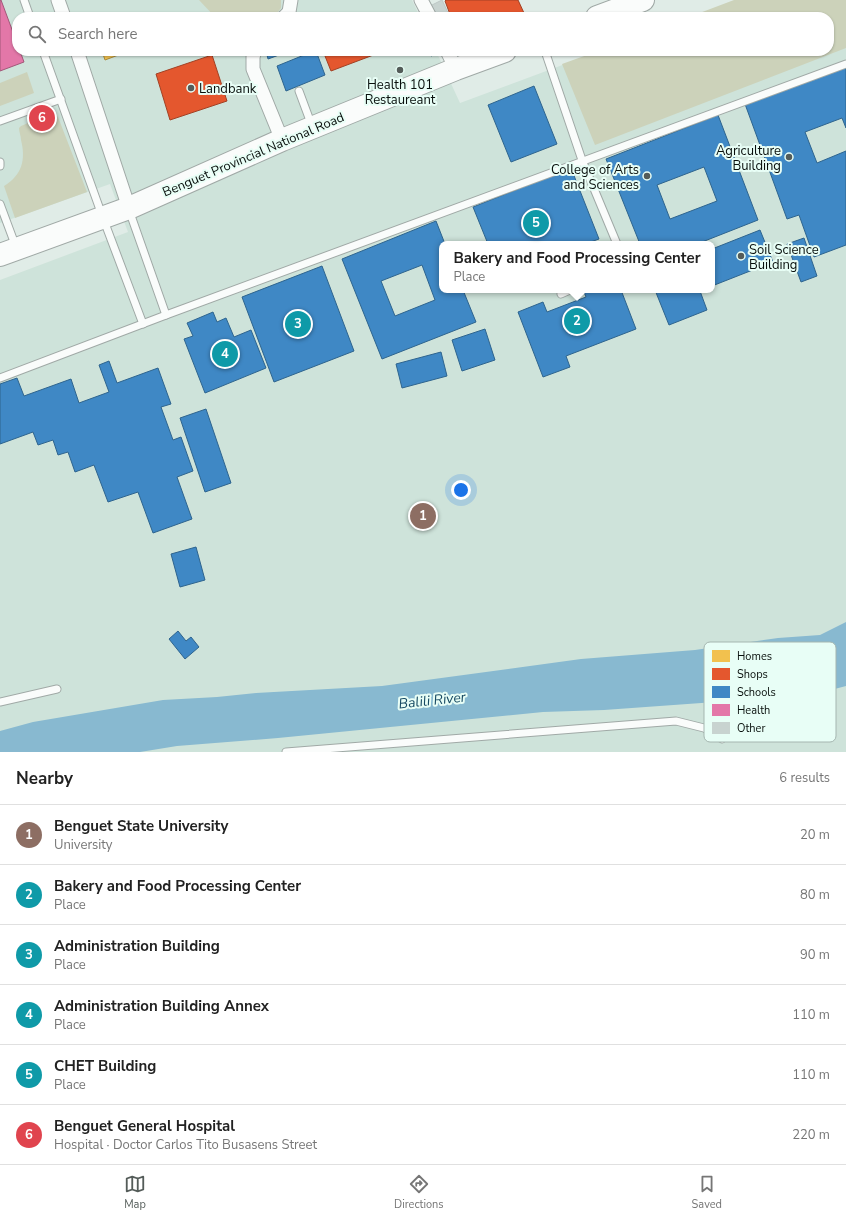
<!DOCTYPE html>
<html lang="en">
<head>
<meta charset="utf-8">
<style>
  :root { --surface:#fff; --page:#f6f6f6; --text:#222; --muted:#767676; --line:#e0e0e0; --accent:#545c59 }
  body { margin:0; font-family:"Nunito Sans",sans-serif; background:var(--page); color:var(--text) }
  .you { position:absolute; left:461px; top:490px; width:14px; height:14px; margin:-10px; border:3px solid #fff; border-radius:50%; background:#1a73e8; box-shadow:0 0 0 6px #1a73e833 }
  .badge { display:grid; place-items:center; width:26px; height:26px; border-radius:50%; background:var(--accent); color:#fff; font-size:13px; font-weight:700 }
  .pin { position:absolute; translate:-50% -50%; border:2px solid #fff; box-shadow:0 1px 4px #0006 }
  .popup { position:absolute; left:439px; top:241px; width:276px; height:52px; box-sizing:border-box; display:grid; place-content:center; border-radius:8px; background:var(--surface); filter:drop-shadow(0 1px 3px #0005); font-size:13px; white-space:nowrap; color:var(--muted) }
  .popup b { font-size:15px; color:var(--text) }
  .popup::after { content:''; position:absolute; left:50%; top:100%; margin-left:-8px; border:8px solid transparent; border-top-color:var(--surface) }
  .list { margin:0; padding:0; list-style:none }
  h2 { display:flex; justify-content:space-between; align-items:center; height:52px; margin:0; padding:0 16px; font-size:17px }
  h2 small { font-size:13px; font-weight:400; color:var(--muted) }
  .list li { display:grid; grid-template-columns:26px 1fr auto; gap:12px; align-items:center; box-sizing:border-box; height:60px; padding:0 16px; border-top:1px solid var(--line) }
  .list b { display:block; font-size:15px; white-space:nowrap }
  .list p { margin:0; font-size:13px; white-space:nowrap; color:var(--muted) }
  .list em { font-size:13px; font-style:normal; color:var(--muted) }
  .icon { flex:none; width:22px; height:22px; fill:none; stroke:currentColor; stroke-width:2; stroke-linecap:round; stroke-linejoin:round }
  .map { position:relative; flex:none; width:846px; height:752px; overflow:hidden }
  .search { position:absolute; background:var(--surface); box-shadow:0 1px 3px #0004; left:12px; right:12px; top:12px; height:44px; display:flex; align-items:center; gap:10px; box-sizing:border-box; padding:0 14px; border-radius:16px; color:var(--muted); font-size:15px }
  .sheet { height:412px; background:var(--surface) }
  nav { display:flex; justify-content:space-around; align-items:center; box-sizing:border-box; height:56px; border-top:1px solid var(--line); background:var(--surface); font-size:11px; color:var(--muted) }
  nav a { display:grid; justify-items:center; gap:2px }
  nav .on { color:var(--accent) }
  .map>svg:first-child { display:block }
  .built { fill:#cee3da; fill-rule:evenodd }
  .green { fill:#ccd2ba }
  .water { fill:#88b9d0 }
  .homes { fill:#f2c14e; stroke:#ac8c3a }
  .shops { fill:#e4572e; stroke:#a24124 }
  .schools { fill:#3f88c5; stroke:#2e648e; fill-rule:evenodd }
  .health { fill:#e377a8; stroke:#a15879 }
  .building { fill:#c8d3d0; stroke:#bdc7c5 }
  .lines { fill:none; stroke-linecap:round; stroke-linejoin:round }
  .service-casing { stroke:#a0a9a6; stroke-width:9 }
  .minor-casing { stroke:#a0a9a6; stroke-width:15 }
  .trunk-casing { stroke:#a0a9a6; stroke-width:24 }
  .service { stroke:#fafcfb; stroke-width:7 }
  .minor { stroke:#fafcfb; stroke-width:13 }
  .trunk { stroke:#fafcfb; stroke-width:22 }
  .poi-dot { fill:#545c59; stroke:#e8fef6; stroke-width:1.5 }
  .labels { text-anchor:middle; stroke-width:4; stroke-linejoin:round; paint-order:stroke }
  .poi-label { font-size:13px; fill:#080f0c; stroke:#e8fef6; text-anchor:start }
  .street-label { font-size:13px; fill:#080f0c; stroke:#e8fef6 }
  .water-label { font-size:14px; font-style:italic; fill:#164962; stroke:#e8fef6 }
  .key { fill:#e8fef6; stroke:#a5b6b0; stroke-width:1 }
  .key-label { font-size:11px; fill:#080f0c }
</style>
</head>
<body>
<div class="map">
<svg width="846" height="752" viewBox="0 0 846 752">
  <rect width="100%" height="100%" fill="#e0ece7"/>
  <path class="built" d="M 0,0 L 412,0 L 420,17 L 17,17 L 17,51 L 436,51 L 460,103 L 600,51 L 829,51 L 829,17 L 846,0 L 846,752 L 0,752 L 0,280 L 128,232 L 110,184 L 0,223 ZM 442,244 L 712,244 L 712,290 L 442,290 Z"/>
  <g class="green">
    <path d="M 199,0 L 281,0 L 281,8 L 274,17 L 215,17 Z"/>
    <path d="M 734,0 L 846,0 L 846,48 L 595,145 L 562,64 L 598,51 L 829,51 L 829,17 L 689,17 Z"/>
    <path d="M 27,72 L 34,93 L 0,106 L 0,83 Z"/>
    <path d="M 52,113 L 58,117 L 87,192 L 15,218 L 4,186 C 22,175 26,160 21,140 C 21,136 19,132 19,128 L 21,126 Z"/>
  </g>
  <path class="water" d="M 846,622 L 846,686 L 827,691 L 771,698 L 604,710 L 543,712 L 278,738 L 177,746 L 140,752 L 0,752 L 0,731 L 33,722 L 163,700 L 217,697 L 256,693 L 382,686 L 581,659 L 695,650 L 778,638 L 820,635 Z"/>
  <path class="homes" d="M 102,51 L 129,51 L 105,60 Z"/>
  <g class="shops">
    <path d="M 446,0 L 518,0 L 524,13 L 514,17 L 451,17 L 445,1 Z"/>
    <path d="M 406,14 L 408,17 L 398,17 Z"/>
    <path d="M 323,51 L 384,51 L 331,71 Z"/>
    <path d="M 212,55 L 227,101 L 170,120 L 156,74 Z"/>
  </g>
  <g class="schools">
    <path d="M 266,51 L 290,51 L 268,59 Z"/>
    <path d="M 314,51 L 316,51 L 325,75 L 286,91 L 277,66 Z"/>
    <path d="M 429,51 L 441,51 L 441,52 L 431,56 Z"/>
    <path d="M 846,67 L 846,128 L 842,118 L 805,132 L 817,163 L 846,151 L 846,245 L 814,257 L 799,215 L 787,219 L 745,104 Z"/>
    <path d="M 534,86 L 557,144 L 511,162 L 488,105 Z"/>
    <path d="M 718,115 L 758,220 L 697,244 L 640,244 L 606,159 ZM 704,167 L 717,201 L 670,219 L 657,185 Z"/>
    <path d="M 571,168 L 599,239 L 585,244 L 488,244 L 473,207 Z"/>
    <path d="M 436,221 L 445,244 L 442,244 L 442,290 L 463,290 L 476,322 L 382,359 L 342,259 ZM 422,265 L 435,300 L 395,316 L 381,281 Z"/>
    <path d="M 760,230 L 773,262 L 712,286 L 712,249 Z"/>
    <path d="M 804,238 L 817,276 L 801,282 L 787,244 Z"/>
    <path d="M 322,266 L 354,351 L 274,382 L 242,297 Z"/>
    <path d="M 589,290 L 621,290 L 636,329 L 566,356 L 570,367 L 543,377 L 518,312 L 543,302 L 547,312 L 586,297 L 584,292 Z"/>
    <path d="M 655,290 L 703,290 L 700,291 L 707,310 L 669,325 Z"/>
    <path d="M 213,312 L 217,322 L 226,318 L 234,337 L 251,330 L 266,368 L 205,393 L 184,339 L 193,336 L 187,323 Z"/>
    <path d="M 485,329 L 495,360 L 462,371 L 452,340 Z"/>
    <path d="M 441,352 L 447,376 L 402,388 L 396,364 Z"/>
    <path d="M 109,361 L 117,383 L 158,368 L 171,404 L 161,407 L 173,440 L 181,437 L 193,471 L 177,477 L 192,519 L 153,533 L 138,492 L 108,502 L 94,465 L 75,472 L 68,452 L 58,455 L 53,440 L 38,445 L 33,432 L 0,444 L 0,384 L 17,378 L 24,396 L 71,379 L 79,403 L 109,392 L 99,365 Z"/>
    <path d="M 206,409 L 231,483 L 205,492 L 180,418 Z"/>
    <path d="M 196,547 L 205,580 L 180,587 L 171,554 Z"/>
    <path d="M 178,631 L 186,641 L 191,637 L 199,647 L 185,659 L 169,639 Z"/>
  </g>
  <path class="health" d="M 0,0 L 1,0 L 17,43 L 17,51 L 20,51 L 24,62 L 0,71 Z"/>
  <path class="building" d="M 442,0 L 450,17 L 432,17 L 428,7 Z"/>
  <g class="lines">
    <g class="service-casing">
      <g id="service">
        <path d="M 24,0 L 30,17"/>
        <path d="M 43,51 L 103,218 L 143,324"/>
        <path d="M 545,51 L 582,160 L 617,244"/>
        <path d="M 299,91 L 312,126"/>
        <path d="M 0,121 L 61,99"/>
        <path d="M 0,162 L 0,166"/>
        <path d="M 0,204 L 16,247"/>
        <path d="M 129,210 L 166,315"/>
        <path d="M 561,294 L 570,290"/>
        <path d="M 0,378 L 166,315 L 846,64"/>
        <path d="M 0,702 L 57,689"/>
        <path d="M 286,752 L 676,721 L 704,728 L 722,739"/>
      </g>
    </g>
    <g class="minor-casing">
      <g id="minor">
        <path d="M 58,0 L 64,17"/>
        <path d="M 421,0 L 430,17"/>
        <path d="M 284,17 L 289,12 L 291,0"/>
        <path d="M 77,51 L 129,208"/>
        <path d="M 255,51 L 253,57 L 253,69 L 282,140"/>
        <path d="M 447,51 L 456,69"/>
      </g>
    </g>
    <g class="trunk-casing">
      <g id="trunk">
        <path d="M 597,17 L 643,0"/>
        <path d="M 0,255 L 129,208 L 282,140 L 456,69 L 505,51"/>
      </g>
    </g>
    <use href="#service" class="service"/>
    <use href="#minor" class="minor"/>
    <use href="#trunk" class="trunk"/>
  </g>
  <g class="poi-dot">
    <circle cx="400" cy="70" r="4"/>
    <circle cx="191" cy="88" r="4"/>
    <circle cx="789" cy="157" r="4"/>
    <circle cx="647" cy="176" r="4"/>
    <circle cx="741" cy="256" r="4"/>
  </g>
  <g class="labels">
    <g class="poi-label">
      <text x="400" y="89" text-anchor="middle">Health 101<tspan x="400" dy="15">Restaureant</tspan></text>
      <text x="199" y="93">Landbank</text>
      <text x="781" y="155" text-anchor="end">Agriculture<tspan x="781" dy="15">Building</tspan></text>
      <text x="639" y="174" text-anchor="end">College of Arts<tspan x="639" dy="15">and Sciences</tspan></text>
      <text x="749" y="254">Soil Science<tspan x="749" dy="15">Building</tspan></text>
    </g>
    <g class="street-label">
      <text transform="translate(253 154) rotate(-23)" y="5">Benguet Provincial National Road</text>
    </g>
    <g class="water-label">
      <text transform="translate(432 700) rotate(-6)" y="5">Balili River</text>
    </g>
  </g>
  <rect x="704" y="642" width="132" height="100" rx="6" class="key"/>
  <rect x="712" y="650" width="18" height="12" fill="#f2c14e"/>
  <rect x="712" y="668" width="18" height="12" fill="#e4572e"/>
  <rect x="712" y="686" width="18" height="12" fill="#3f88c5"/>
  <rect x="712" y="704" width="18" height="12" fill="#e377a8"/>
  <rect x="712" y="722" width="18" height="12" fill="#c8d3d0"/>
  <g class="key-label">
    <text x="737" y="660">Homes</text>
    <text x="737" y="678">Shops</text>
    <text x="737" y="696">Schools</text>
    <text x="737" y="714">Health</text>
    <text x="737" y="732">Other</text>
  </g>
</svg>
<div class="you"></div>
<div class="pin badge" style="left:423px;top:516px;background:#8d6e63">1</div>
<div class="pin badge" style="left:577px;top:321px;background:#0f9aa8">2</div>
<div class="popup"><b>Bakery and Food Processing Center</b>Place</div>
<div class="pin badge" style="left:298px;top:324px;background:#0f9aa8">3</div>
<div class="pin badge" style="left:225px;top:354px;background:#0f9aa8">4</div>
<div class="pin badge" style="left:536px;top:223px;background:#0f9aa8">5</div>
<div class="pin badge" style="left:42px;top:118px;background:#e0444e">6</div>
<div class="search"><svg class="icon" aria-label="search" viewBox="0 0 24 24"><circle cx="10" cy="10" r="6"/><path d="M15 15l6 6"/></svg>Search here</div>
</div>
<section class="sheet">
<h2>Nearby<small>6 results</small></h2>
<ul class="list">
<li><span class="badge" style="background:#8d6e63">1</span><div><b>Benguet State University</b><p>University</p></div><em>20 m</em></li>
<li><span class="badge" style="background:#0f9aa8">2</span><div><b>Bakery and Food Processing Center</b><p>Place</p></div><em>80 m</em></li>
<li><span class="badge" style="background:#0f9aa8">3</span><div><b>Administration Building</b><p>Place</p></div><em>90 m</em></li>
<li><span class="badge" style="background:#0f9aa8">4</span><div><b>Administration Building Annex</b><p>Place</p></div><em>110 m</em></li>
<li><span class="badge" style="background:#0f9aa8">5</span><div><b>CHET Building</b><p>Place</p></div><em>110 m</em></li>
<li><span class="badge" style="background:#e0444e">6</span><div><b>Benguet General Hospital</b><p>Hospital · Doctor Carlos Tito Busasens Street</p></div><em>220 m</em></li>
</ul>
</section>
<nav>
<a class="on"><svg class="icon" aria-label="map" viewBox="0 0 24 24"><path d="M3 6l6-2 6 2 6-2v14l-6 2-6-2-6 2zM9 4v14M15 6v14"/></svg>Map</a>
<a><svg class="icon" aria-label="directions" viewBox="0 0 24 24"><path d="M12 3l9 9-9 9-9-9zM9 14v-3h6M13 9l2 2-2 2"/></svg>Directions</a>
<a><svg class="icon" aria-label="saved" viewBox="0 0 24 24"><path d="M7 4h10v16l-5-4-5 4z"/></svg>Saved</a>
</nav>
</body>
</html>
